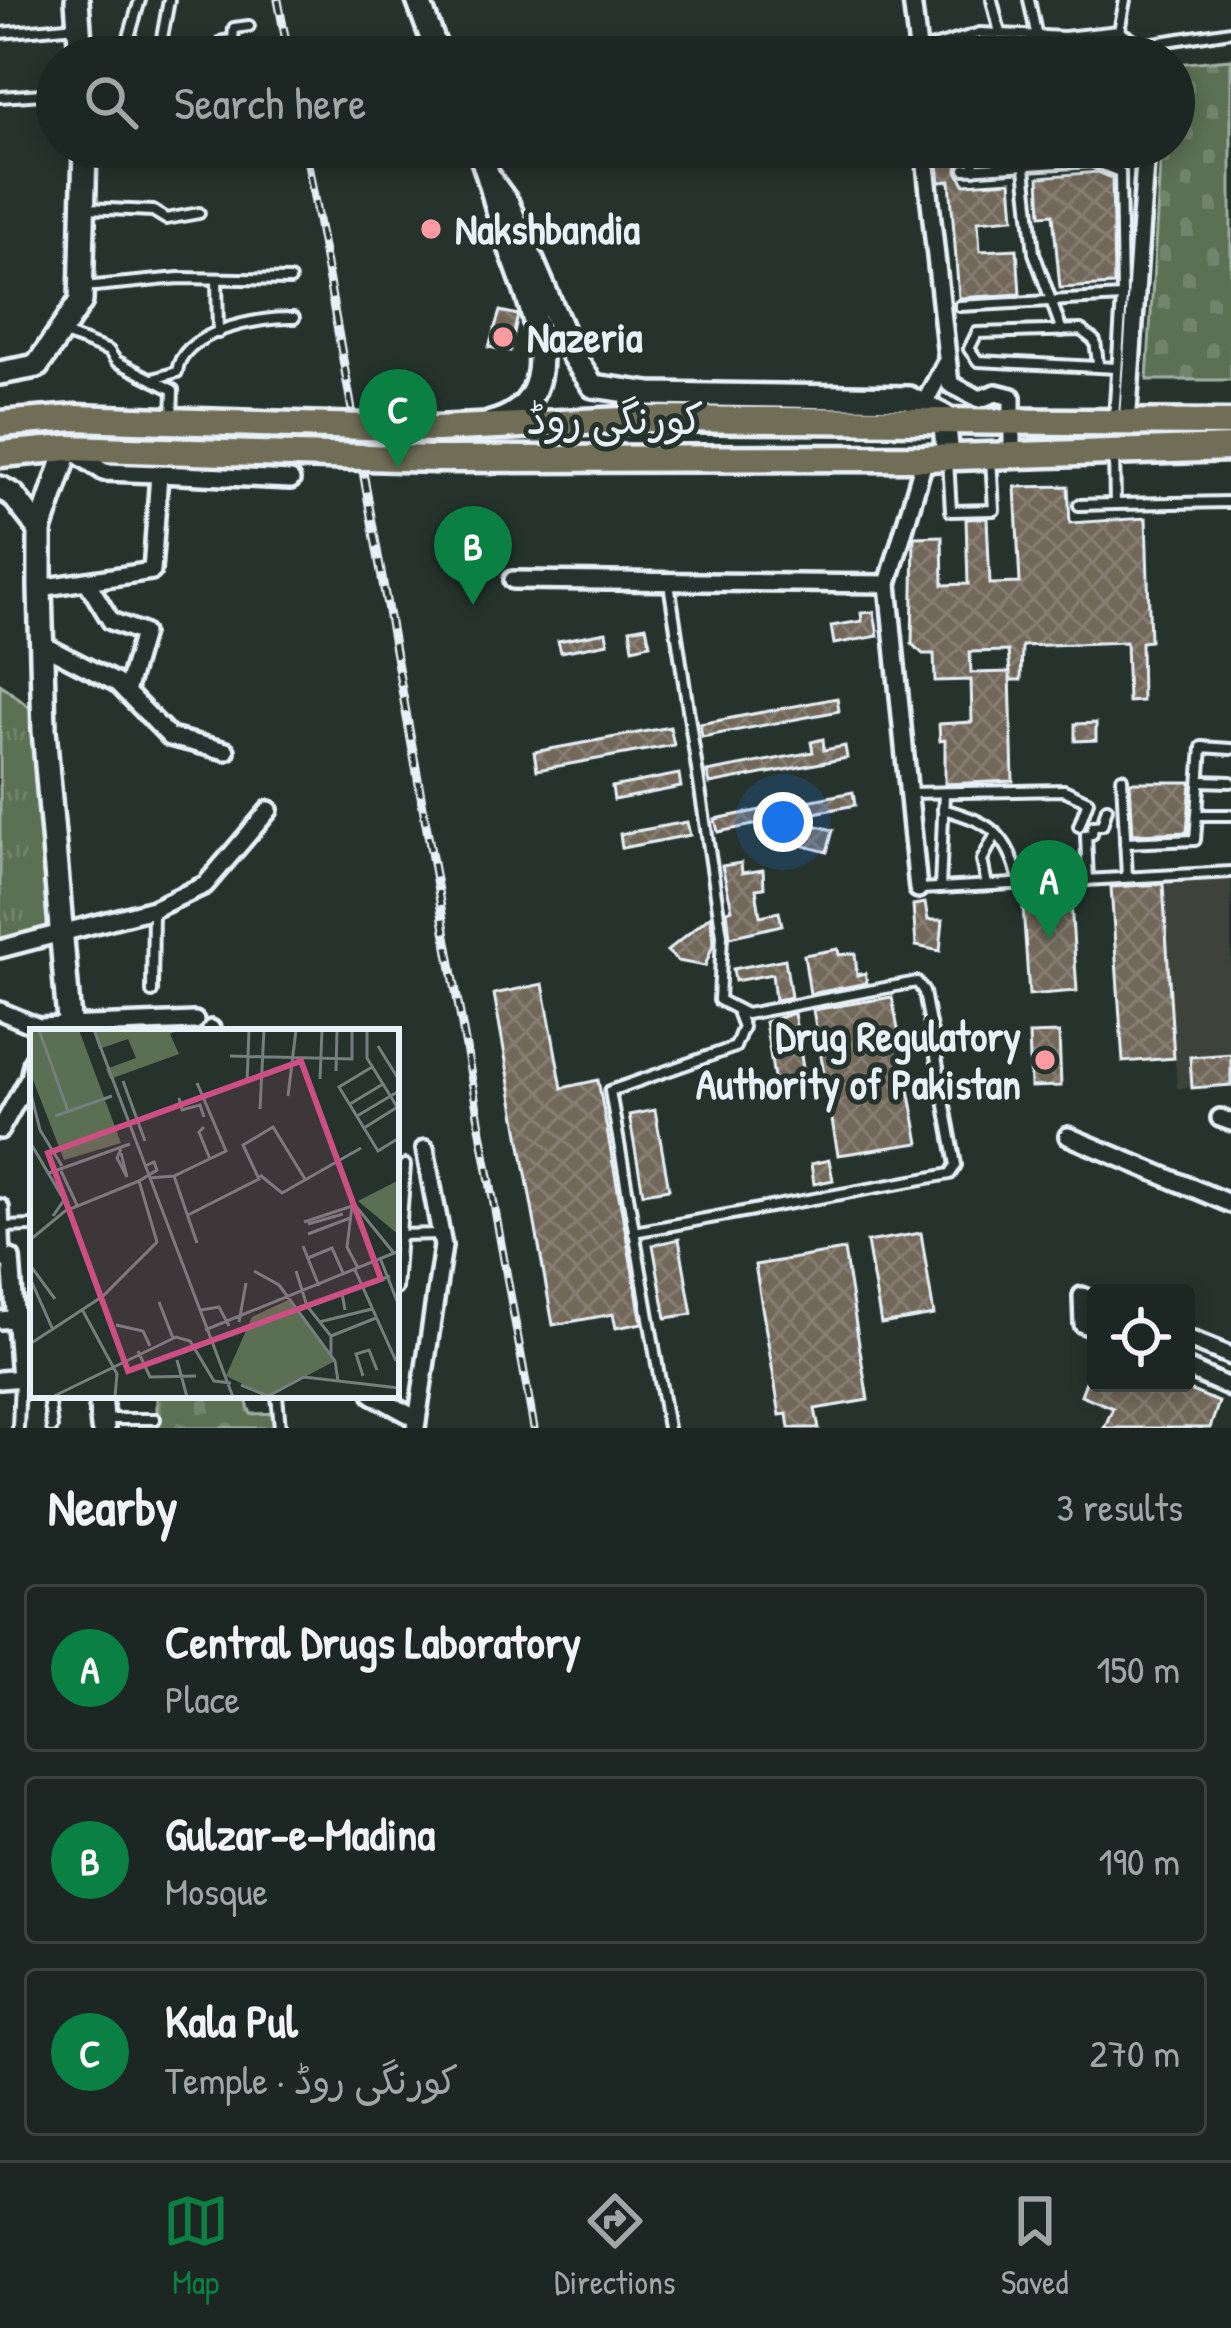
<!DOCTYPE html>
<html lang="en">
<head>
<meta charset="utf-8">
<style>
  :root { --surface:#1c2622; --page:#252e2a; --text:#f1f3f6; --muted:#a0a5a5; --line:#3a4340; --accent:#0b8043 }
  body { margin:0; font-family:"Patrick Hand","Playpen Sans Arabic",sans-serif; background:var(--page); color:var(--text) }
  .controls { position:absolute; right:36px; bottom:36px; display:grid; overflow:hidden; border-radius:12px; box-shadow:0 6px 18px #0003 }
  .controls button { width:108px; height:108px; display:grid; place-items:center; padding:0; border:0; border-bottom:3px solid var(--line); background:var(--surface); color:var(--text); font:60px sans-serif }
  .you { position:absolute; left:783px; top:822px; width:42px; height:42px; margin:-30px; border:9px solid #fff; border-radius:50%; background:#1a73e8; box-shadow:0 0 0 18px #1a73e833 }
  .badge { display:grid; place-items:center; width:78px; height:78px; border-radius:50%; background:var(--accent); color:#fff; font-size:39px; font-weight:700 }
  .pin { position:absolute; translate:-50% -99px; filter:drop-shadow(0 3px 6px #0008) }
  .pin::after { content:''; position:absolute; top:63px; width:42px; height:36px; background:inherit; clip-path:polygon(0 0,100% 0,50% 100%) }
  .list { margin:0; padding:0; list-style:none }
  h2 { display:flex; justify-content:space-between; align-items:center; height:156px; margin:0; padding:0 48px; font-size:51px }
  h2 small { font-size:39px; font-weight:400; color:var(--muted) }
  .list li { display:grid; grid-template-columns:78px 1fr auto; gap:36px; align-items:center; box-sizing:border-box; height:168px; margin:0 24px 24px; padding:0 24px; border:3px solid var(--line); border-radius:12px }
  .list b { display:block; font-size:45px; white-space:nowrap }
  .list p { margin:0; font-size:39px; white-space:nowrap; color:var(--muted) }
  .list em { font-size:39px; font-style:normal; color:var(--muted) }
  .icon { flex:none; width:66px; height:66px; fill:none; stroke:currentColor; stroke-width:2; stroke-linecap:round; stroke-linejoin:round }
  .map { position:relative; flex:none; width:1231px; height:1428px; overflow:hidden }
  .search { position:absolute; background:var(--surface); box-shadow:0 6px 18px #0003; left:36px; right:36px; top:36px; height:132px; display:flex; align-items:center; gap:30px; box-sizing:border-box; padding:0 42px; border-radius:66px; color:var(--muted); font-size:45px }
  .sheet { height:732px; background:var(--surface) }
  nav { display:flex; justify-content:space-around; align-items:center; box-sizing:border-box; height:168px; border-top:3px solid var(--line); background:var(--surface); font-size:33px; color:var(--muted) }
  nav a { display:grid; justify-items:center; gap:6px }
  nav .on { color:var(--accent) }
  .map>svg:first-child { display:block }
  .built { fill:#3d433a }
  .grass { fill:url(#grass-tufts); stroke:#a2b0a5; stroke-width:3 }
  .cemetery { fill:url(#cemetery-stones); stroke:#a2b0a5; stroke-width:3 }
  .building { fill:url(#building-cross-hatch); stroke:#e8f1f8; stroke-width:3; fill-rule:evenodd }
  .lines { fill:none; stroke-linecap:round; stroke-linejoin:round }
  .lane-casing { stroke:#e8f1f8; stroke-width:16 }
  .street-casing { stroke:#e8f1f8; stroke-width:24 }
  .secondary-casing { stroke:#e8f1f8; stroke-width:30 }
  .primary-casing { stroke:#e8f1f8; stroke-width:33 }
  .lane { stroke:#26332d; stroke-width:8 }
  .street { stroke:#26332d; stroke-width:15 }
  .secondary { stroke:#26332d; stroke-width:21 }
  .primary { stroke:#716e59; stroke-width:24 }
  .rail-casing { stroke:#e8f1f8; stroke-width:9 }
  .rail { stroke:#26332d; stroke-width:4.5; stroke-dasharray:14; stroke-linecap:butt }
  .primary-bridge-casing { stroke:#e8f1f8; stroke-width:33; stroke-linecap:butt }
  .primary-bridge { stroke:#716e59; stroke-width:24 }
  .poi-dot { fill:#ff9aa2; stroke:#26332d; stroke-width:4.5 }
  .labels { text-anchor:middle; stroke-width:10; stroke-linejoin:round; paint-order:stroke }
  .poi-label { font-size:42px; font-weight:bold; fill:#e8f1f8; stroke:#26332d; text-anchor:start }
  .street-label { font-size:42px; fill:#e8f1f8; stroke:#26332d }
  .inset-road { fill:none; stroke:#747f7e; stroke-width:3 }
  .view { fill:#cc4e82; fill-opacity:0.15; stroke:#cc4e82; stroke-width:6 }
  .inset-edge { fill:none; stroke:#e8f1f8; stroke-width:6 }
</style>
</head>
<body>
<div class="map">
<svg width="1231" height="1428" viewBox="0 0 1231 1428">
  <defs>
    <pattern id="grass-tufts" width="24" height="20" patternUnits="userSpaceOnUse" patternTransform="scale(3)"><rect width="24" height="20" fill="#5b6f52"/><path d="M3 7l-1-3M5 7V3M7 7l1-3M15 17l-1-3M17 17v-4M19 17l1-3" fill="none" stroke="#73846c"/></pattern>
    <pattern id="cemetery-stones" width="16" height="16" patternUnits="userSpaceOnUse" patternTransform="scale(3)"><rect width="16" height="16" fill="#5b6f52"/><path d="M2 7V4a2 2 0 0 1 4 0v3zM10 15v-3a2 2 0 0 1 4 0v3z" fill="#73846c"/></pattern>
    <pattern id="building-cross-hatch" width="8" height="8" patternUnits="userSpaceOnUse" patternTransform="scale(3)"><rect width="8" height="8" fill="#72685a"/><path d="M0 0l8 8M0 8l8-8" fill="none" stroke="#867e72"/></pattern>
  </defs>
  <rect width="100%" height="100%" fill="#26332d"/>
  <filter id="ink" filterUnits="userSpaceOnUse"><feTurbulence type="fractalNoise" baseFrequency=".00833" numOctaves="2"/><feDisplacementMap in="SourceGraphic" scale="24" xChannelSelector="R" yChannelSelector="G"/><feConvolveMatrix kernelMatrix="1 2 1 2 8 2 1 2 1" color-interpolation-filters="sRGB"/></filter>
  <g filter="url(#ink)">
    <path class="built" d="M 1231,872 L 1231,1085 L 1177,1088 L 1162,875 Z"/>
    <path class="grass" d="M 0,684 L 43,718 L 62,929 L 0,949 Z"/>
    <g class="cemetery">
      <path d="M 1231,59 L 1231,380 L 1147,380 L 1161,147 L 1174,147 L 1174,64 Z"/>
      <path d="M 157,1395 L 244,1395 L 251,1414 L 279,1413 L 280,1428 L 157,1428 Z"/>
    </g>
    <g class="building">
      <path d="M 936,147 L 959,147 L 957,171 L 964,184 L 1011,181 L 1014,218 L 978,221 L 980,251 L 1017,249 L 1020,294 L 959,298 L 950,181 L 940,182 Z"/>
      <path d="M 1098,172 L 1112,178 L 1114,285 L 1060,288 L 1053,214 L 1041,215 L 1039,177 Z"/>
      <path d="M 500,311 L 518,315 L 510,351 L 489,347 Z"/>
      <path d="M 1068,486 L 1070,523 L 1146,518 L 1150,641 L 1141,642 L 1142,701 L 1128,702 L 1126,642 L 1022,646 L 1021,680 L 1010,680 L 1010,673 L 1013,781 L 945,784 L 945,740 L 940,741 L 939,724 L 972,722 L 971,680 L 935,681 L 934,654 L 923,654 L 912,644 L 914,537 L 942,536 L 943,585 L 968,584 L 966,519 L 987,518 L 990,584 L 1020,583 L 1015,487 ZM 1008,651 L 1010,672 L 971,673 L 970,652 Z"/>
      <path d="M 874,612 L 878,636 L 834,644 L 831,626 L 862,621 L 861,613 Z"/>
      <path d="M 646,626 L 650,644 L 633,648 L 630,629 Z"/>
      <path d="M 606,632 L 608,643 L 561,652 L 558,641 Z"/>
      <path d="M 837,698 L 839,711 L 702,737 L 700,724 Z"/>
      <path d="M 1096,723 L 1096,740 L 1075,741 L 1075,724 Z"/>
      <path d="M 670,727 L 674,745 L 537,770 L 534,752 Z"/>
      <path d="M 823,739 L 824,750 L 845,746 L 847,758 L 710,784 L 707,772 L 813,752 L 811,742 Z"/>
      <path d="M 679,774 L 681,787 L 614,800 L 612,787 Z"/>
      <path d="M 1130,782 L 1191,782 L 1187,832 L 1133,834 Z"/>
      <path d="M 853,792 L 855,805 L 718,832 L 715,819 Z"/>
      <path d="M 687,822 L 690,835 L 622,848 L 620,834 Z"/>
      <path d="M 810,824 L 833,830 L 827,852 L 804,846 Z"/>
      <path d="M 741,863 L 742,873 L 763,870 L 764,888 L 756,889 L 760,916 L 779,912 L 782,925 L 730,937 L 727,911 L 732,909 L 722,866 Z"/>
      <path d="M 1163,884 L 1174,1058 L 1123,1062 L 1111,887 Z"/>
      <path d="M 1070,889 L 1077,991 L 1029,995 L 1022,892 Z"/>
      <path d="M 925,903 L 928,920 L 943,920 L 940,951 L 916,946 L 913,905 Z"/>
      <path d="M 711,915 L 713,945 L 705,966 L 678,961 L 667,951 Z"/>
      <path d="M 838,949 L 839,955 L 855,953 L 857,975 L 865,973 L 867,983 L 810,994 L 804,955 Z"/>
      <path d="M 785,959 L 791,997 L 775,1000 L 772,974 L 735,981 L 733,969 Z"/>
      <path d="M 543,984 L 562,1088 L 598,1080 L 642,1323 L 616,1328 L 613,1314 L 553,1325 L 494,994 Z"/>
      <path d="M 892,997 L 919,1143 L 838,1155 L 813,1010 Z"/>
      <path d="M 794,1013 L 806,1086 L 776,1090 L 765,1022 Z"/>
      <path d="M 1059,1033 L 1061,1086 L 1031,1087 L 1029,1034 Z"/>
      <path d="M 1231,1054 L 1231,1085 L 1192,1088 L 1190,1057 Z"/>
      <path d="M 655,1110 L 669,1189 L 643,1193 L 629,1115 Z"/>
      <path d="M 829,1160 L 833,1180 L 814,1184 L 811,1164 Z"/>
      <path d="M 921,1233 L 934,1315 L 881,1324 L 867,1242 Z"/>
      <path d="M 679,1239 L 692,1314 L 666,1318 L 653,1245 Z"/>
      <path d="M 844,1250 L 868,1400 L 815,1409 L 819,1428 L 789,1428 L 787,1414 L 780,1415 L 755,1265 Z"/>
      <path d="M 1095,1357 L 1096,1383 L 1172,1383 L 1219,1402 L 1210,1428 L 1104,1428 L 1113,1408 L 1081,1395 Z"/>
    </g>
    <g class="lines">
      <g class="lane-casing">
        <g id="lane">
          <path d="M 992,0 L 1000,33"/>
          <path d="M 1029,0 L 1036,33"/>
          <path d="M 1125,0 L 1119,31 L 1141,45 L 1145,57"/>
          <path d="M 0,33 L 77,26"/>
          <path d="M 129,37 L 140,0"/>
          <path d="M 1141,45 L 1231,31"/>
          <path d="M 920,51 L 980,33 L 1064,37 L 1119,31"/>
          <path d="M 165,57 L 160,49 L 169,0"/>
          <path d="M 216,57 L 223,41 L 233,40 L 234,28 L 249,26"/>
          <path d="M 0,97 L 57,93"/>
          <path d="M 973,147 L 974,169"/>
          <path d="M 91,158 L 174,152 L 175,147"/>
          <path d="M 1025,167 L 1034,253 L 1062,331"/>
          <path d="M 965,169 L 1092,161 L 1120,172 L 1122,297 L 1114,419"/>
          <path d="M 87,208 L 153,211 L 166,219 L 199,213"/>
          <path d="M 217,279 L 218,333"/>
          <path d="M 84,287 L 179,278 L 290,280"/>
          <path d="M 960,306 L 1122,297"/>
          <path d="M 65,334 L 109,351 L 116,361 L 173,390 L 172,419"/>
          <path d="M 1098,363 L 1095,341 L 1081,330 L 977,333 L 969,349 L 978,361 L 1117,368"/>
          <path d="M 153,379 L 177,372 C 181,331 260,317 294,318"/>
          <path d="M 948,460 L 951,511 L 994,510 L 991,458"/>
          <path d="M 1115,504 L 1231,502"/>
          <path d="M 1079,505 L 1115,504 L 1114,455"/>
          <path d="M 1122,778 L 1127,877"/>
          <path d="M 1200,781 L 1231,782"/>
          <path d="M 910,793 L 1064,790 L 1088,801 L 1079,826"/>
          <path d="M 943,809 C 992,823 1007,833 1020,883"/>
          <path d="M 1197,815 L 1231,815"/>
          <path d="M 1125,843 L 1195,840 L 1202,747 L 1231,749"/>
          <path d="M 1088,880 L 1086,835 L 1092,834 L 1093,826 L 1102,825 L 1107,808"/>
          <path d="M 987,885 L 982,860 L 996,834"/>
          <path d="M 940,888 L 944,793"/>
          <path d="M 920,889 L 1231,872"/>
          <path d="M 152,992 L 153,910"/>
          <path d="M 2,1227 L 33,1226"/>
          <path d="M 634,1232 L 950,1174 L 956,1165 L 924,992 L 917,982 L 746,1014 L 719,1000 L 722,935 L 669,583"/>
          <path d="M 399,1235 L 438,1234"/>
          <path d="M 396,1289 L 405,1165"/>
          <path d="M 48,1395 L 52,1428"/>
          <path d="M 277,1395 L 280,1428"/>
          <path d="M 108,1419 L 155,1419"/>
          <path d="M 18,1428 L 20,1380"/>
          <path d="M 668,1428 L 610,1091 L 735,1047 L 743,1027 L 738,1014"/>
        </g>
      </g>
      <g class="street-casing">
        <g id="street">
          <path d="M 912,0 L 919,57"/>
          <path d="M 924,147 L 950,384 L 980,399 L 996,393 L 1012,397 L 1012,456"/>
          <path d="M 925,402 L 945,364"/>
          <path d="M 1127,425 L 1146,147"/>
          <path d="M 72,451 L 104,472 L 159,474"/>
          <path d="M 513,580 L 888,584"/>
          <path d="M 89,585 L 111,621 L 143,633 L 126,692"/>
          <path d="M 40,588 L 152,571 L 159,474 L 291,480"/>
          <path d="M 41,644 L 117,683 L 170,737 L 226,751"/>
          <path d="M 918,889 L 888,584 L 925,458"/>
          <path d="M 0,949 L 153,909 L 205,885 L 269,810"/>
          <path d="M 0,1011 L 38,1027 L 195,1021"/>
          <path d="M 211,1032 L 211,1029"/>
          <path d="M 1220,1118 L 1231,1122"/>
          <path d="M 0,1130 L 29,1078 L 33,1060"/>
          <path d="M 1068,1136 L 1231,1204"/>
          <path d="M 0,1208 L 2,1259 L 11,1258 L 20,1379"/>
          <path d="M 1096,1302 L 1082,1296 L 1083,1324 L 1096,1329"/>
          <path d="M 0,1320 L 33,1317"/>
          <path d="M 1186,1338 L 1231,1356"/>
          <path d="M 1186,1368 L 1231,1388"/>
          <path d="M 0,1380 L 33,1377"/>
          <path d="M 373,1395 L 417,1419"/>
          <path d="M 416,1428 L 443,1246 L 425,1149"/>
        </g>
      </g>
      <g class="secondary-casing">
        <g id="secondary">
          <path d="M 77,0 L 81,57"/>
          <path d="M 418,0 L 439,57"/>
          <path d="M 478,147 C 490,176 496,207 506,236 C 525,291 579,400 491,423"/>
          <path d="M 491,181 L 507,203 L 573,356 L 593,386 L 650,394 L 909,398 L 944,416 L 948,457"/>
          <path d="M 0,373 L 37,366 L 81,301 L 85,147"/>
          <path d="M 68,448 L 40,530 L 40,588 L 44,730 L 70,1032"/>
          <path d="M 0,488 L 13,495 L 40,530"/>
          <path d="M 100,1395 L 103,1428"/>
        </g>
      </g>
      <g class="primary-casing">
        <g id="primary">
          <path d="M 0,424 L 75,418 L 260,424"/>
          <path d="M 436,429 L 644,419 L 1231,423"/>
          <path d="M 0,454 L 68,448 L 258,454"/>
          <path d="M 436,459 L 925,458 L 1231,448"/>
        </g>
      </g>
      <use href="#lane" class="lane"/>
      <use href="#street" class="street"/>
      <use href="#secondary" class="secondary"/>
      <use href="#primary" class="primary"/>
      <g class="rail-casing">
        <g id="rail">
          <path d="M 278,0 L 289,57"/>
          <path d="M 305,147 L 534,1428"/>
        </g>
      </g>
      <use href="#rail" class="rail"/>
      <g class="primary-bridge-casing">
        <g id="primary-bridge">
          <path d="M 260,424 L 436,429"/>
          <path d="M 258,454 L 436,459"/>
        </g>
      </g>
      <use href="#primary-bridge" class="primary-bridge"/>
    </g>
  </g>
  <g class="poi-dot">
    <circle cx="431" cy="229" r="12"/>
    <circle cx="503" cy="337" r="12"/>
    <circle cx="1045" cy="1060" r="12"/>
  </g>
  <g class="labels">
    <g class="poi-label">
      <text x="455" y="244">Nakshbandia</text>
      <text x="527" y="352">Nazeria</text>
      <text x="1021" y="1051" text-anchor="end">Drug Regulatory<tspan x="1021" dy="48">Authority of Pakistan</tspan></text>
    </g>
    <g class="street-label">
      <text x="615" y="434">کورنگی روڈ</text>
    </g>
  </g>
  <g transform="translate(30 1029)">
    <rect width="369" height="369" fill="#26332d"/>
    <path d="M 64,1 L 148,1 L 140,5 L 149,25 L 80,50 L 76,40 L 106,29 L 98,10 L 69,20 ZM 258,271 L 305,332 L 238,367 L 196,347 L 222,288 Z" fill="#5b6f52"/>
    <path d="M 0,1 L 49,1 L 91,114 L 34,131 L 0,43 ZM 369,151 L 369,206 L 328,172 Z" fill="#5b6f52"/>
    <path class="inset-road" d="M 9,1 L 38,82M 64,1 L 203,368M 337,1 L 337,29 L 369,81M 348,17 L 369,51M 200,27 L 322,30 L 322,1M 342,38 L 309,58 L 348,122 L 369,109M 306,42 L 307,1M 290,50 L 292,1M 93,52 L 115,112M 217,54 L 219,1M 0,61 L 10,101 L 32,137M 258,67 L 266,1M 149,69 L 152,81 L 170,76 L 174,88M 320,75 L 353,55M 230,80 L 234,1M 25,87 L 82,67M 327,87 L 369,62M 174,98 L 169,103 L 180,130M 334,99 L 369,77M 0,113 L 34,171 L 23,187M 91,120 L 87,129 L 97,148 L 91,124M 31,142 L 47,176M 19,144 L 100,115M 230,146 L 252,164 L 331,119M 144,147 L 167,214M 119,149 L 144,147 L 196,122 L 167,54M 322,177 L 317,218 L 328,239M 158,186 L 229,150 L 213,116 L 243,98 L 275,150M 274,193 L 325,176 L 363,223M 278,195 L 313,185M 278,205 L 320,189M 0,211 L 35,182 L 109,152M 273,217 L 289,257M 278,229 L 302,219 L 314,246M 350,229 L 369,277M 0,236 L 25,270M 325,241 L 366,332M 224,242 L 249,256 L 305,332 L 308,352M 266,242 L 277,277 L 301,307 L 301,327M 0,249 L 23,301M 129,273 L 143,309M 171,281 L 189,278 L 199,297M 315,281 L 312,264 L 360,247M 53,282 L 87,345 L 85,368M 209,293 L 216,254M 289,293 L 342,280M 86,296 L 113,302 L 120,317M 175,301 L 369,222M 301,307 L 346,289M 0,315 L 73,267 L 127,213 L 109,152 L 127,141 L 124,133 L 115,137M 108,322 L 120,348 L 166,347M 147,331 L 157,368M 333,347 L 326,325 L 339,321 L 347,341M 211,356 L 238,367 L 274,348 L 369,359M 22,368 L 146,308 L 160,312 L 184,352 L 201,354"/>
    <path class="view" d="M 271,32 L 351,250 L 98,342 L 18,124 Z"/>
    <rect width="369" height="369" class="inset-edge"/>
  </g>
</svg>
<div class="controls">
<button><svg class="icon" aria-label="locate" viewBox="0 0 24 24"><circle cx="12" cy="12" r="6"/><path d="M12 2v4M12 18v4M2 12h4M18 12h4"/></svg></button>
</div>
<div class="you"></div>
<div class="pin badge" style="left:1049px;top:939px">A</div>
<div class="pin badge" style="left:473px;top:605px">B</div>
<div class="pin badge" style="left:398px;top:468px">C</div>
<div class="search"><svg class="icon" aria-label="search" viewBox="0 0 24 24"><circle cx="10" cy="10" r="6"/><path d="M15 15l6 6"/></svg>Search here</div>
</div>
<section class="sheet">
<h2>Nearby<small>3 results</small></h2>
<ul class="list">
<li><span class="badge">A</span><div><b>Central Drugs Laboratory</b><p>Place</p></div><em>150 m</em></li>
<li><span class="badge">B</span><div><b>Gulzar-e-Madina</b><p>Mosque</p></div><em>190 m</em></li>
<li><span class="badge">C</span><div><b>Kala Pul</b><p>Temple · کورنگی روڈ</p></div><em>270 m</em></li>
</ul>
</section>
<nav>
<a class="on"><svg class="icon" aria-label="map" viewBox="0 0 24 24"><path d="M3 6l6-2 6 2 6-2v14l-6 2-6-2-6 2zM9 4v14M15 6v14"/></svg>Map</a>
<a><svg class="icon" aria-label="directions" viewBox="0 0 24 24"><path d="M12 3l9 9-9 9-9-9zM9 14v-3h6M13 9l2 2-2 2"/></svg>Directions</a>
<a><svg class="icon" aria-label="saved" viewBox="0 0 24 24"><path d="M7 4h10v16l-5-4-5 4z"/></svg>Saved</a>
</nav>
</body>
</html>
